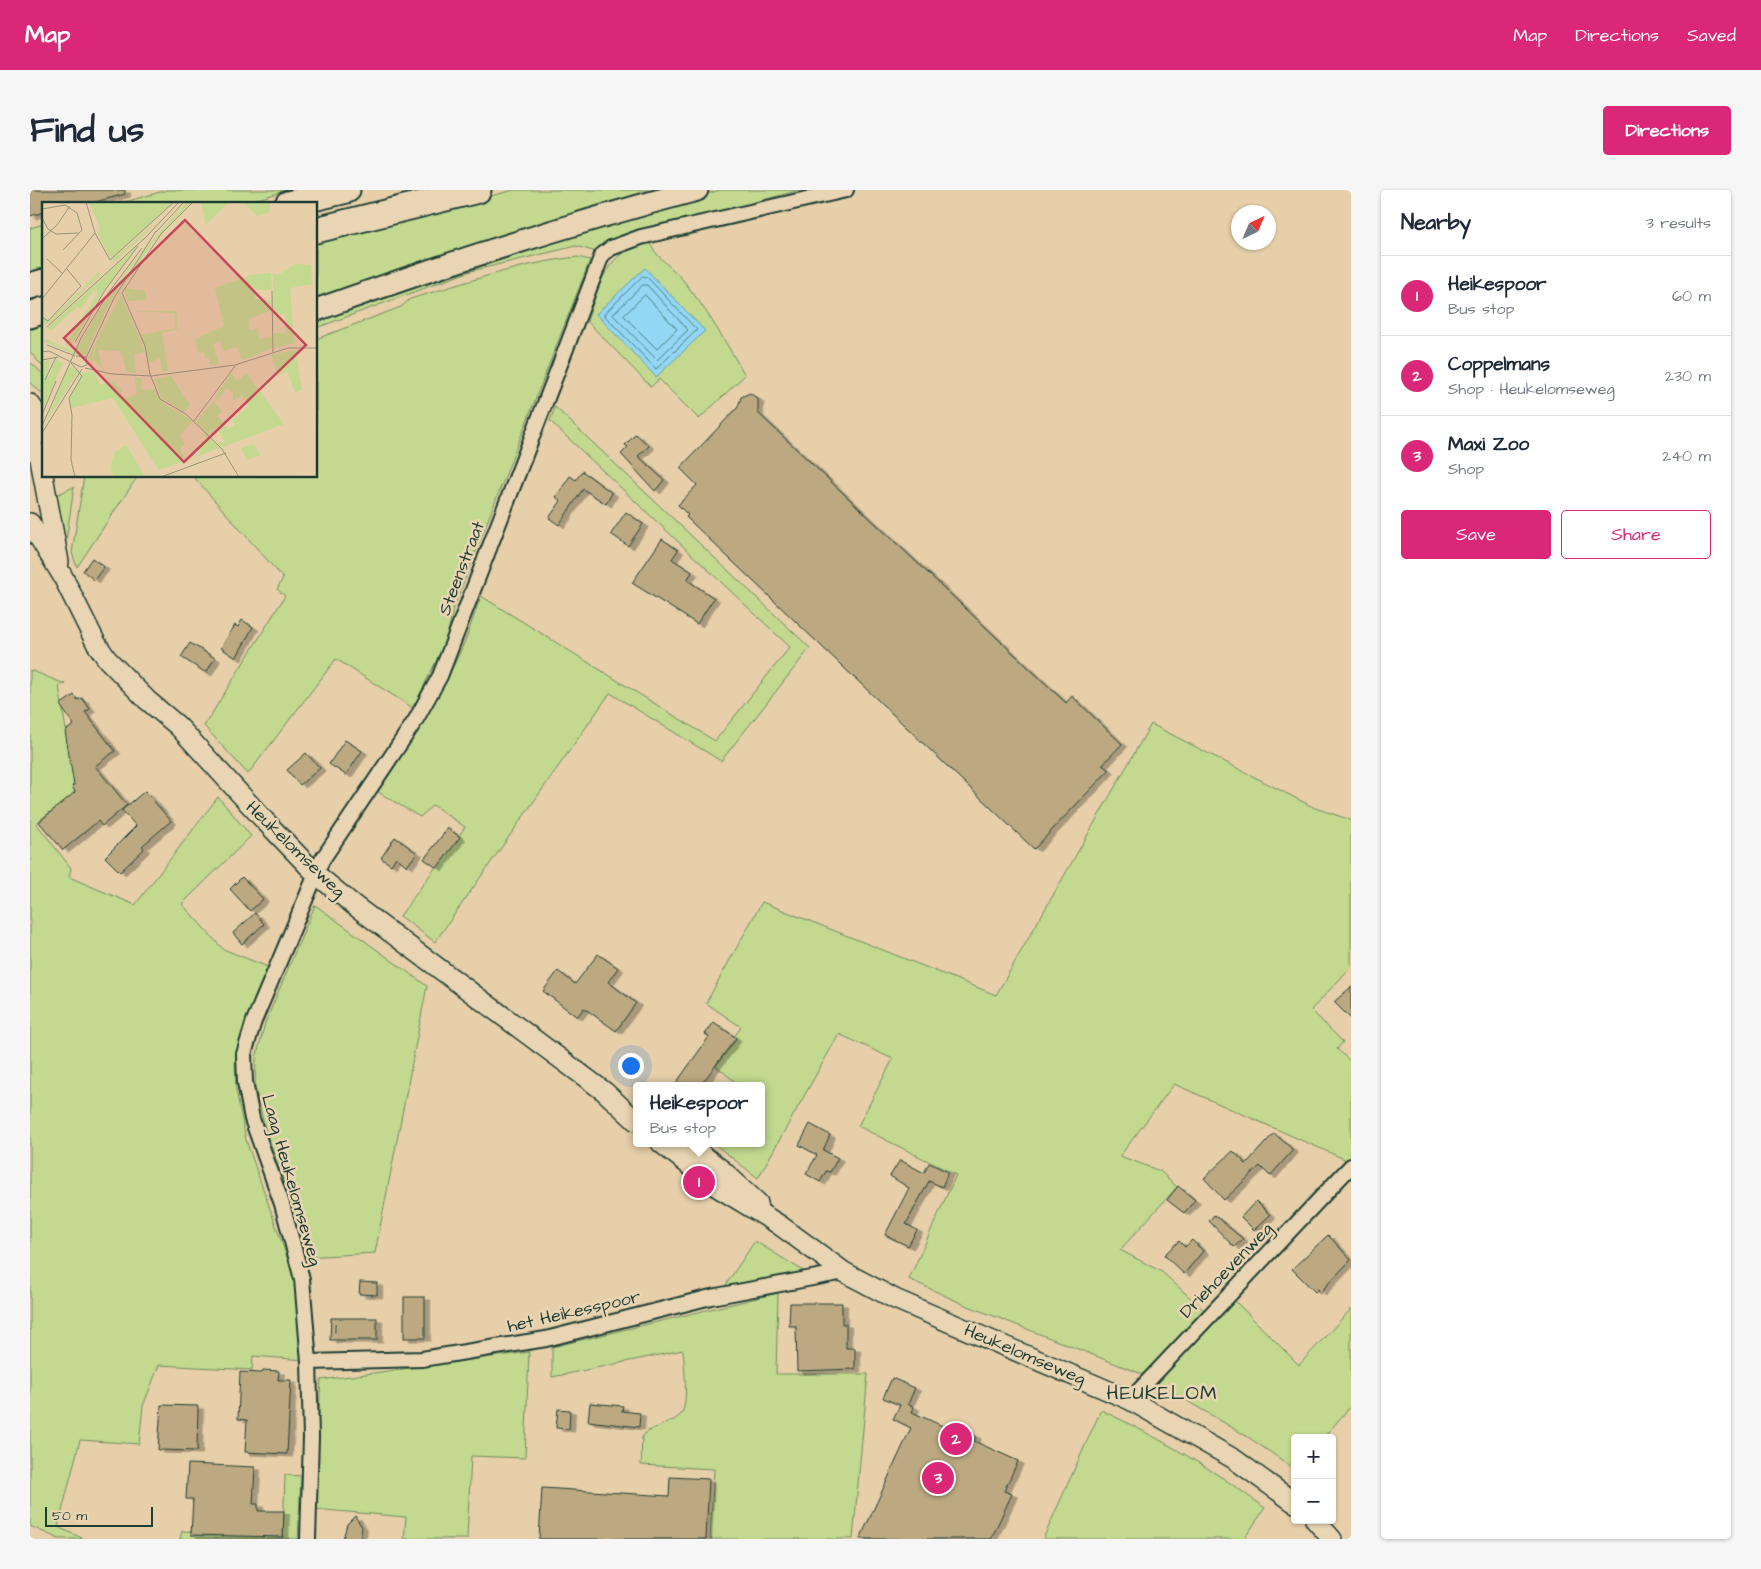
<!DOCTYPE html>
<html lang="en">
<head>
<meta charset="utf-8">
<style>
  :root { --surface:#fff; --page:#f6f6f7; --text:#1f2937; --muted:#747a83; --line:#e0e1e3; --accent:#db2777 }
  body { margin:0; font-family:"Architects Daughter",sans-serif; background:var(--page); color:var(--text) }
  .controls { position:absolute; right:15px; bottom:15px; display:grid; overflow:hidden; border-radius:5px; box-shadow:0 1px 4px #0004 }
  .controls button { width:45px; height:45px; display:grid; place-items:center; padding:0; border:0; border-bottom:1px solid var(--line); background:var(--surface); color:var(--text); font:25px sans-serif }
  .compass { position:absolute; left:1201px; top:15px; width:45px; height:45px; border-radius:50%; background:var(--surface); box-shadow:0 1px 4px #0004; rotate:44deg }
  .scale { position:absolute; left:15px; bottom:12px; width:108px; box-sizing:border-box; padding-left:5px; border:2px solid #1f3d34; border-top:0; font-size:14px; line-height:18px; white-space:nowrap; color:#1f3d34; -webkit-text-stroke:4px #e9d5b3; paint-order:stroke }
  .you { position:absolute; left:600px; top:875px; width:18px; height:18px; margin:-12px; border:4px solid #fff; border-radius:50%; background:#1a73e8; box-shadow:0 0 0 8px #1a73e833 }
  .badge { display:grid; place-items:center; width:32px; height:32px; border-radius:50%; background:var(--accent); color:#fff; font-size:16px; font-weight:700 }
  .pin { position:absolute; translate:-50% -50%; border:2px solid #fff; box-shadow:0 1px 5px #0006 }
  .popup { position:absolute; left:603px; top:892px; width:132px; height:65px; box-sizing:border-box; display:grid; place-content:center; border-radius:5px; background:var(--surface); filter:drop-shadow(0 1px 4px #0005); font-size:16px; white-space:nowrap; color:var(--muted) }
  .popup b { font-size:19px; color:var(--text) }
  .popup::after { content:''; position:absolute; left:50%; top:100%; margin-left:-10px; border:10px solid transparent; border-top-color:var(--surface) }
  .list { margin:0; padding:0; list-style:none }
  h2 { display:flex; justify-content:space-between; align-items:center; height:65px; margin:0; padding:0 20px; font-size:21px }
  h2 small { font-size:16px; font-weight:400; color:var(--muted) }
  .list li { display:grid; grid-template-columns:32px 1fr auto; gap:15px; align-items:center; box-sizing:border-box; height:80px; padding:0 20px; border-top:1px solid var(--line) }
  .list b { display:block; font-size:19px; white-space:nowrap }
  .list p { margin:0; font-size:16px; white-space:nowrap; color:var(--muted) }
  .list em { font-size:16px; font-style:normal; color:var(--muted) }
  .actions { display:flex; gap:10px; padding:15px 20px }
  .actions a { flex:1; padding:11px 0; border:1px solid var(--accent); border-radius:5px; text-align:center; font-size:18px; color:var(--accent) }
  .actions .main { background:var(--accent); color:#fff }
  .map { position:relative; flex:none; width:1321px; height:1349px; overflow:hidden; border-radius:5px }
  header { display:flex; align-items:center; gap:30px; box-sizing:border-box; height:70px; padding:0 25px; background:var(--accent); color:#fff }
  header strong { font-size:24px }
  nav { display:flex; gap:28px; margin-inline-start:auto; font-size:18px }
  .intro { display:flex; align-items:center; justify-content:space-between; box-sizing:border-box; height:120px; padding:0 30px }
  h1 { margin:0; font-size:35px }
  .button { padding:12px 22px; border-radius:5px; background:var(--accent); color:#fff; font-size:18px; font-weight:700 }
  main { display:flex; gap:30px; padding:0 30px }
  aside { flex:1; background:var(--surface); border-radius:5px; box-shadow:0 1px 4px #0004 }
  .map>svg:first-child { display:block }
  .green { fill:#c2d98f; stroke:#708b62 }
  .water { fill:#93d7f4; stroke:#6599a7 }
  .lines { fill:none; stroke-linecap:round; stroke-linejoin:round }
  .shore { stroke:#4d7b81; stroke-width:1 }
  .building { fill:#bca981; stroke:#1f3d34; filter:url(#shadow) }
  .street-casing { stroke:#1f3d34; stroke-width:18 }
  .secondary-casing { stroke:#1f3d34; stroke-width:22 }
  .primary-casing { stroke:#1f3d34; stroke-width:25 }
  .highway-casing { stroke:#1f3d34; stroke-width:29 }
  .street { stroke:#e9d5b3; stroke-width:14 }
  .secondary { stroke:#e9d5b3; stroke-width:19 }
  .primary { stroke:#e9d5b3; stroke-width:21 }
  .highway { stroke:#e9d5b3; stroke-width:25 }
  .labels { text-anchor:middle; stroke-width:5; stroke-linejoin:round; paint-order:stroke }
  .number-label { font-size:15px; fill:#465847 }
  .street-label { font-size:18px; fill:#1f3d34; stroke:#e9d5b3 }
  .quarter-label { font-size:20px; letter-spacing:1px; fill:#1f3d34; stroke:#e9d5b3 }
  .inset-road { fill:none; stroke:#96957a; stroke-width:1 }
  .view { fill:#c84859; fill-opacity:0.15; stroke:#c84859; stroke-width:2.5 }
  .inset-edge { fill:none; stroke:#1f3d34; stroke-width:2.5 }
</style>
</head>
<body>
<header>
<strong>Map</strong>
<nav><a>Map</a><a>Directions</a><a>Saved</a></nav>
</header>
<div class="intro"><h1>Find us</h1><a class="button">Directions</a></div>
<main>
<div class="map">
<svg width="1321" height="1349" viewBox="0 0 1321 1349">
  <defs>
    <filter id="shadow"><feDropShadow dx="5.5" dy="3" stdDeviation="0" flood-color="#0004"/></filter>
  </defs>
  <rect width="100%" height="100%" fill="#e6cfa9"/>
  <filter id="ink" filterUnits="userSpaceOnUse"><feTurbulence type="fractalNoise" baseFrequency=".02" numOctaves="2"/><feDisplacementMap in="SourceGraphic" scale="10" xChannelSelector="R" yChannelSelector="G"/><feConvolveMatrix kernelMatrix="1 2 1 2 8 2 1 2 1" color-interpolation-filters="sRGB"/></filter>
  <g filter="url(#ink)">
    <g class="green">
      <path d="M 137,0 L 258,0 L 211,14 L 88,14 Z"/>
      <path d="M 484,0 L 649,0 L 494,38 L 286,107 L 286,51 Z"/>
      <path d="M 690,0 L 770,0 L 613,42 L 570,63 L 546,56 L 441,81 L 286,138 L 286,129 L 377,95 Z"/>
      <path d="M 14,34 L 14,77 L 0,82 L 0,38 Z"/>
      <path d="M 618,50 C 627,69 640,75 653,90 C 677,120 696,153 715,185 L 669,229 L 629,189 L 621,197 L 557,131 C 571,92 574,65 618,50 Z"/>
      <path d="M 548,67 L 560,70 L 423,419 L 416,451 L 383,518 L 306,469 L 218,584 L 174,536 L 255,406 L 247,399 L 253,388 L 163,286 L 286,286 L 286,149 L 371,117 L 380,109 C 435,93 490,73 548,67 Z"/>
      <path d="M 14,132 L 14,178 L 0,162 L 0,136 Z"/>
      <path d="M 0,172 L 14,185 L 14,205 L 0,193 Z"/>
      <path d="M 525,217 L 780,458 L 691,571 L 580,503 L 405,752 L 370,726 L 435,637 L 403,615 L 390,627 L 348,602 C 378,556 408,511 431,460 C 439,443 444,424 451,406 L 685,551 L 760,457 L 520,231 Z"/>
      <path d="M 54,286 L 108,286 L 47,377 L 42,363 Z"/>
      <path d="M 44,297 L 36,351 L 33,352 L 24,306 Z"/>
      <path d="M 0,480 L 35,494 L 29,496 L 46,602 L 6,633 L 41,678 L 39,687 L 105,715 L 188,607 L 221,646 L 152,714 L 193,759 L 238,777 L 216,830 L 205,871 L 206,900 L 216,950 L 267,1096 L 275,1170 L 223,1166 L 222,1180 L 129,1175 L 113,1216 L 109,1254 L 50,1250 L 28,1337 L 54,1349 L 29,1349 L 0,1336 Z"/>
      <path d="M 1121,534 L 1285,618 L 1321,630 L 1321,777 L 1281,820 L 1313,852 L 1307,859 L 1321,872 L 1321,972 L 1144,894 L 1090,966 L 1130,981 L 1147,997 L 1090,1060 L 1132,1082 L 1178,1124 L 1117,1186 L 933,1114 L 879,1089 L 926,985 L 828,936 L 863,869 L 809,844 L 728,988 L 683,953 L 732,953 L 732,896 L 710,896 L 686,876 L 706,850 L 704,847 L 711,837 L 676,813 L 732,712 L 966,805 Z"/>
      <path d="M 285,715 L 397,796 L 345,1063 L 275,1067 L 254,990 L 235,939 L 225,897 L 226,868 L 235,833 Z"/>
      <path d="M 725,1051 L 728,1053 L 775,1082 L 695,1096 Z"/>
      <path d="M 748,1103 L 746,1184 L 838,1184 L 823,1349 L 680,1349 L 684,1279 L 611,1275 C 612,1266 611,1256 612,1248 C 615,1237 643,1235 651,1224 C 659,1214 654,1174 653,1160 L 522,1187 L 522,1157 Z"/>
      <path d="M 1205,1111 L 1269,1175 L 1321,1119 L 1321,1216 L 1293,1248 L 1265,1248 L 1265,1279 L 1218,1247 L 1127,1193 Z"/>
      <path d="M 499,1162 L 495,1268 L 441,1266 L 437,1349 L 374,1349 L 376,1327 L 283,1319 L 291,1190 Z"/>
      <path d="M 1071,1220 C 1130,1248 1183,1279 1235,1318 L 1214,1349 L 1013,1349 Z"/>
      <path d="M 255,1285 L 271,1286 L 268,1349 L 150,1349 L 152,1341 L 253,1347 Z"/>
    </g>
    <path class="water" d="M 615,78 L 675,141 L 626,187 L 566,124 Z"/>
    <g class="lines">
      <g class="shore">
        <path d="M 613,86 L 617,87 L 667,140 L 626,179 L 574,125 Z"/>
        <path d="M 613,95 L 617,95 L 658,140 L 627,170 L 583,125 Z"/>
        <path d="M 615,105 L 647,139 L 627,159 L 594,126 Z"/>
      </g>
    </g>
    <g class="building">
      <path d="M 0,0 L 95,0 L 95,4 L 58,14 L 14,14 L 14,22 L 0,26 Z"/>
      <path d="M 720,203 L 728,209 L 728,223 L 1036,513 L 1042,506 L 1092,554 L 1072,575 L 1079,580 L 1004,659 L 656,327 L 658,325 L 648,315 L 667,295 L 650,278 L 708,217 L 711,207 Z"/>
      <path d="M 606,244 L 619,256 L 608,266 L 634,290 L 625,301 L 591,264 L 598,257 L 595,255 Z"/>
      <path d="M 552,281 L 582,303 L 576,314 L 553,299 L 529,335 L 519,328 L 531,311 L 526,307 L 540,286 L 546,290 Z"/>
      <path d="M 596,322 L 613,334 L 598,356 L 581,344 Z"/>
      <path d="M 632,349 L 648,360 L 642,369 L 662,382 L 657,390 L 684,408 L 667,434 L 602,393 Z"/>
      <path d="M 62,368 L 74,377 L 64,390 L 53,381 Z"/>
      <path d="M 212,430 L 223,437 L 206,468 L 191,458 L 205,435 L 208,437 Z"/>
      <path d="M 160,453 L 185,468 L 176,483 L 151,467 Z"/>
      <path d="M 44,505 L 48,510 L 52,508 L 60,519 L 55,522 L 85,561 L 65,576 L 97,615 L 72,636 L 68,631 L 33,660 L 9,632 L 45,602 L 42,596 L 44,595 L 35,541 L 44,535 L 30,515 Z"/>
      <path d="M 315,550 L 332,561 L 316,585 L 299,574 Z"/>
      <path d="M 276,563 L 290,578 L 270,595 L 257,580 Z"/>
      <path d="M 115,601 L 141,631 L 112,656 L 114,659 L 90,682 L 75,667 L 106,636 L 92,620 Z"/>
      <path d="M 418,638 L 430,647 L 407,678 L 394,669 Z"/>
      <path d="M 365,647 L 387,663 L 377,676 L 366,667 L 361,675 L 351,668 Z"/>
      <path d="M 212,687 L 233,709 L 220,721 L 200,699 Z"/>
      <path d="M 225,723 L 234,734 L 212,754 L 203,743 Z"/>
      <path d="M 568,764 L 588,778 L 578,792 L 606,813 L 586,841 L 554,818 L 547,827 L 513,801 L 528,781 L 545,794 Z"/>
      <path d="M 1321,797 L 1321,829 L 1304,812 Z"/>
      <path d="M 684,832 L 706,848 L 670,896 L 644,896 L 679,847 L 675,844 Z"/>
      <path d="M 780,934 L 800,945 L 793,960 L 808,968 L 800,982 L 796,981 L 790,992 L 776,984 L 787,965 L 769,955 Z"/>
      <path d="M 1244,943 L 1263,960 L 1240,986 L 1230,976 L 1194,1010 L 1174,988 L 1203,961 L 1216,974 Z"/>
      <path d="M 870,970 L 894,983 L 899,973 L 918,982 L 912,997 L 899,991 L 876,1034 L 887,1040 L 878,1056 L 855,1045 L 879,998 L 860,986 Z"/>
      <path d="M 1148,996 L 1165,1010 L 1154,1023 L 1137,1010 Z"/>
      <path d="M 1226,1011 L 1240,1025 L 1224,1040 L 1211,1027 Z"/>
      <path d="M 1184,1025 L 1213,1049 L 1204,1057 L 1179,1031 Z"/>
      <path d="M 1298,1045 L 1321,1070 L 1290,1102 L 1288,1099 L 1285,1102 L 1262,1079 Z"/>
      <path d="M 1162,1050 L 1173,1061 L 1154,1084 L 1134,1065 L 1149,1051 L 1155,1057 Z"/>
      <path d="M 330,1092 L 347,1093 L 347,1105 L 329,1104 Z"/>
      <rect x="374" y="1107" width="21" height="41"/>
      <path d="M 760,1113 L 812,1113 L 812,1134 L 816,1134 L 816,1158 L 825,1158 L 825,1179 L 767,1181 L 766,1136 L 759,1136 Z"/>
      <path d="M 301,1128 L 347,1128 L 347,1150 L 300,1150 Z"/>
      <path d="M 233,1180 L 249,1181 L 248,1190 L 261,1190 L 257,1264 L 215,1262 L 217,1230 L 208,1229 L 210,1182 L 232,1183 Z"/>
      <path d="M 862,1188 L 885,1198 L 878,1214 L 884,1217 L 882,1222 L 919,1239 L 921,1234 L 946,1246 L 944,1251 L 988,1271 L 974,1301 L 982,1304 L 961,1349 L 830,1349 L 881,1238 L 863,1229 L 870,1215 L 853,1208 Z"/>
      <path d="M 560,1213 L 593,1216 L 592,1221 L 610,1223 L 609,1237 L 558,1231 Z"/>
      <path d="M 131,1215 L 168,1216 L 167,1261 L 128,1260 Z"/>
      <path d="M 528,1219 L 540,1220 L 539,1239 L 526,1238 Z"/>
      <path d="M 158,1274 L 225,1277 L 223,1314 L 228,1314 L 228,1321 L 254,1321 L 253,1347 L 161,1345 L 163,1309 L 156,1309 Z"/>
      <path d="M 640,1287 L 679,1289 L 676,1349 L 509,1349 L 512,1298 L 639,1306 Z"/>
      <path d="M 325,1326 L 332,1337 L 330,1349 L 313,1349 L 317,1334 Z"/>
    </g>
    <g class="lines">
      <g class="street-casing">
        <g id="street">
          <path d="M 279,1172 L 392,1169 L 516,1149 L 681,1107 L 814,1082"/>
          <path d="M 1100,1210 L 1321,976"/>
          <path d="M 278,1349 L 281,1247 L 279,1172 L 272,1089 L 252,1014 L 222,929 L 215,892 L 214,864 L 224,831 L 292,670 L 385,531 L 410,486 L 572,65 L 581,58 L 611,47 L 816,0"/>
        </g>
      </g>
      <g class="secondary-casing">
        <g id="secondary">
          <path d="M 0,214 C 13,229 6,243 0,260"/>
          <path d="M 9,264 L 29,372"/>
          <path d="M 0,333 L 32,385 L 66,453 L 77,469 L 117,510 L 148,536 L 235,631 L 287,685 L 325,716 L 575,902 L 606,931"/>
          <path d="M 631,953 L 687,997 L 748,1034 L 814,1082 L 865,1109 L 1100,1210 L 1204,1269 L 1265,1313"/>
          <path d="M 657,953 L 692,980 L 728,1013"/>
          <path d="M 1285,1330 L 1302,1349"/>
        </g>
      </g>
      <g class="primary-casing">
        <path id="primary" d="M 286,120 C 412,75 538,34 667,0"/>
      </g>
      <g class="highway-casing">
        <g id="highway">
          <path d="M 258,14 L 317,0"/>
          <path d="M 286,40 L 448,0"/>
          <path d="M 0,96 L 14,92"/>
          <path d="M 0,125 L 14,120"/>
        </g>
      </g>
      <use href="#street" class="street"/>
      <use href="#secondary" class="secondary"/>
      <use href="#primary" class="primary"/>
      <use href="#highway" class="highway"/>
    </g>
  </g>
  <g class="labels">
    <g class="number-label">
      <text x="306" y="1144">1</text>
    </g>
    <g class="street-label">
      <text transform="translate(431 378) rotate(-69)" y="6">Steenstraat</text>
      <text transform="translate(266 659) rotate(44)" y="6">Heukelomseweg</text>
      <text transform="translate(262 990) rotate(74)" y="6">Laag Heukelomseweg</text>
      <text transform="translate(1196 1080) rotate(-46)" y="6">Driehoevenweg</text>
      <text transform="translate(544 1121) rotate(-13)" y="6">het Heikesspoor</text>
      <text transform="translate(995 1164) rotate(23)" y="6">Heukelomseweg</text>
    </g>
    <g class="quarter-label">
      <text x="1132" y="1209">HEUKELOM</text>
    </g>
  </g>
  <g transform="translate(12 12)">
    <rect width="275" height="275" fill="#e6cfa9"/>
    <path d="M 47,0 L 131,0 L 69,57 L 56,32 L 58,26 ZM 145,0 L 149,0 L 109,43 L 69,104 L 52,142 L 50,161 L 46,156 L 65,111 L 101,49 ZM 159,0 L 187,0 L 164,23 ZM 201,0 L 228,0 L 228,10 L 215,14 ZM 118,17 L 100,35 L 71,61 L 71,57 ZM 97,42 L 59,92 L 28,145 L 23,143 L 56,91 L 52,88 L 39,107 L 35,105 L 9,129 L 6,126 ZM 97,52 L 66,104 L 44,152 L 42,151 L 44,153 L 36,154 L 4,140 L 3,137 L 7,138 L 37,152 L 33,150 L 58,106 ZM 253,62 L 269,63 L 270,82 L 248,86 L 252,141 L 232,146 L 232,131 L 243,131 L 243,112 L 232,112 L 231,72 L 238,72 ZM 56,70 L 60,71 L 7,122 L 0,121 L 0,116 L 6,119 L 45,83 L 42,79 L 46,81 ZM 229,71 L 230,88 L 213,88 L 213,97 L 230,99 L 230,108 L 207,117 L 208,128 L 216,126 L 217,137 L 230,135 L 230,146 L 200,158 L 195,145 L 181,149 L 178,139 L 171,142 L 177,162 L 168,163 L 167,156 L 163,156 L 162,150 L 156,151 L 153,137 L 182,124 L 173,86 L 209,73 ZM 83,86 L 104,89 L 104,98 L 85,99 ZM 79,93 L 103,150 L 92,152 L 94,171 L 85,170 L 79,149 L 56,148 L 60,167 L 51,156 L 54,139 ZM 89,109 L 134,109 L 136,127 L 120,131 L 126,169 L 120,170 L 118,156 L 107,161 L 99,133 L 134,126 L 132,111 ZM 253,148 L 260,188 L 253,190 L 245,169 L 236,174 L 229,153 ZM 11,157 L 8,158 L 5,179 L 14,157 L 21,161 L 0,209 L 0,160 ZM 27,163 L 36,170 L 5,218 ZM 53,170 L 58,183 L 69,179 L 79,187 L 79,194 L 86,196 L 95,192 L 93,175 L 100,176 L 99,188 L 113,187 L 121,201 L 151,219 L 138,233 L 143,242 L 138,247 L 143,257 L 158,252 L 155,246 L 165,238 L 161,230 L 178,246 L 117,268 L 71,196 L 29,206 L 28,195 L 40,171 ZM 189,171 L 196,179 L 204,171 L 242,222 L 180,245 L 175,240 L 183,240 L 175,225 L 165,233 L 154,220 L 171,199 L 180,209 L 175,214 L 187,227 L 193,222 L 190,219 L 207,204 L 199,193 L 191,199 L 191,191 L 185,185 L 175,199 L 173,196 ZM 129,174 L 148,203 L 142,210 L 120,196 L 112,177 ZM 212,242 L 218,253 L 205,258 L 199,246 ZM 84,243 L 102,273 L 73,275 L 68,268 L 72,251 Z" fill="#c2d98f"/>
    <path class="inset-road" d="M 44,0 L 53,31M 151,0 L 119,32 L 80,91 L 103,144 L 108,172 L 118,197 L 144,212 L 180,247 L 197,275M 0,7 L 23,3 L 35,11 L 40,28 L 21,48M 0,16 L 6,27 L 14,32 L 36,31M 114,30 L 142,0M 53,31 L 68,58 L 132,0M 104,35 L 137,0M 0,37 L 15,23 L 28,4M 5,57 L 21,72M 230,89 L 231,150M 0,97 L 53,31M 0,115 L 6,119 L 39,84 L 25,67M 5,125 L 104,35M 33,140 L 63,88 L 96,44M 5,143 L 33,154M 0,150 L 7,149 L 39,165 L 45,163 L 44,155 L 34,154M 44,156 L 72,96 L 114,29M 0,158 L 16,155M 29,161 L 40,174 L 27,196 L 30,213 L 29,258 L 33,275M 43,166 L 70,172 L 109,174 L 193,163 L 246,146 L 275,146M 3,178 L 14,155M 0,213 L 14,179M 152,219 L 193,164M 0,224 L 39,136 L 67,90 L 100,46M 0,231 L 40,167M 119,275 L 184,251"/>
    <path class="view" d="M 143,18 L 264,143 L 142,260 L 22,136 Z"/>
    <rect width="275" height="275" class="inset-edge"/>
  </g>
</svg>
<div class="controls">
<button>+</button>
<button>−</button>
</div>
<svg class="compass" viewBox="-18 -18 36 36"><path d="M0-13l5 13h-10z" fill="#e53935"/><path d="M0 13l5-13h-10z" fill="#747a83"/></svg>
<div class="scale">50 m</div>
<div class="you"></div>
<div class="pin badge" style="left:669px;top:992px">1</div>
<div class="popup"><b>Heikespoor</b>Bus stop</div>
<div class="pin badge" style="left:926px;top:1249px">2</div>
<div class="pin badge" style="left:908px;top:1288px">3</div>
</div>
<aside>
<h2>Nearby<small>3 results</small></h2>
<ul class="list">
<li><span class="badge">1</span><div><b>Heikespoor</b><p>Bus stop</p></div><em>60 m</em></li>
<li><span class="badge">2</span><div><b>Coppelmans</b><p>Shop · Heukelomseweg</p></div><em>230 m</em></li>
<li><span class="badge">3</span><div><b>Maxi Zoo</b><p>Shop</p></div><em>240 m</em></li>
</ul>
<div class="actions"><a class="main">Save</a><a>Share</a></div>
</aside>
</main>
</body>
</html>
